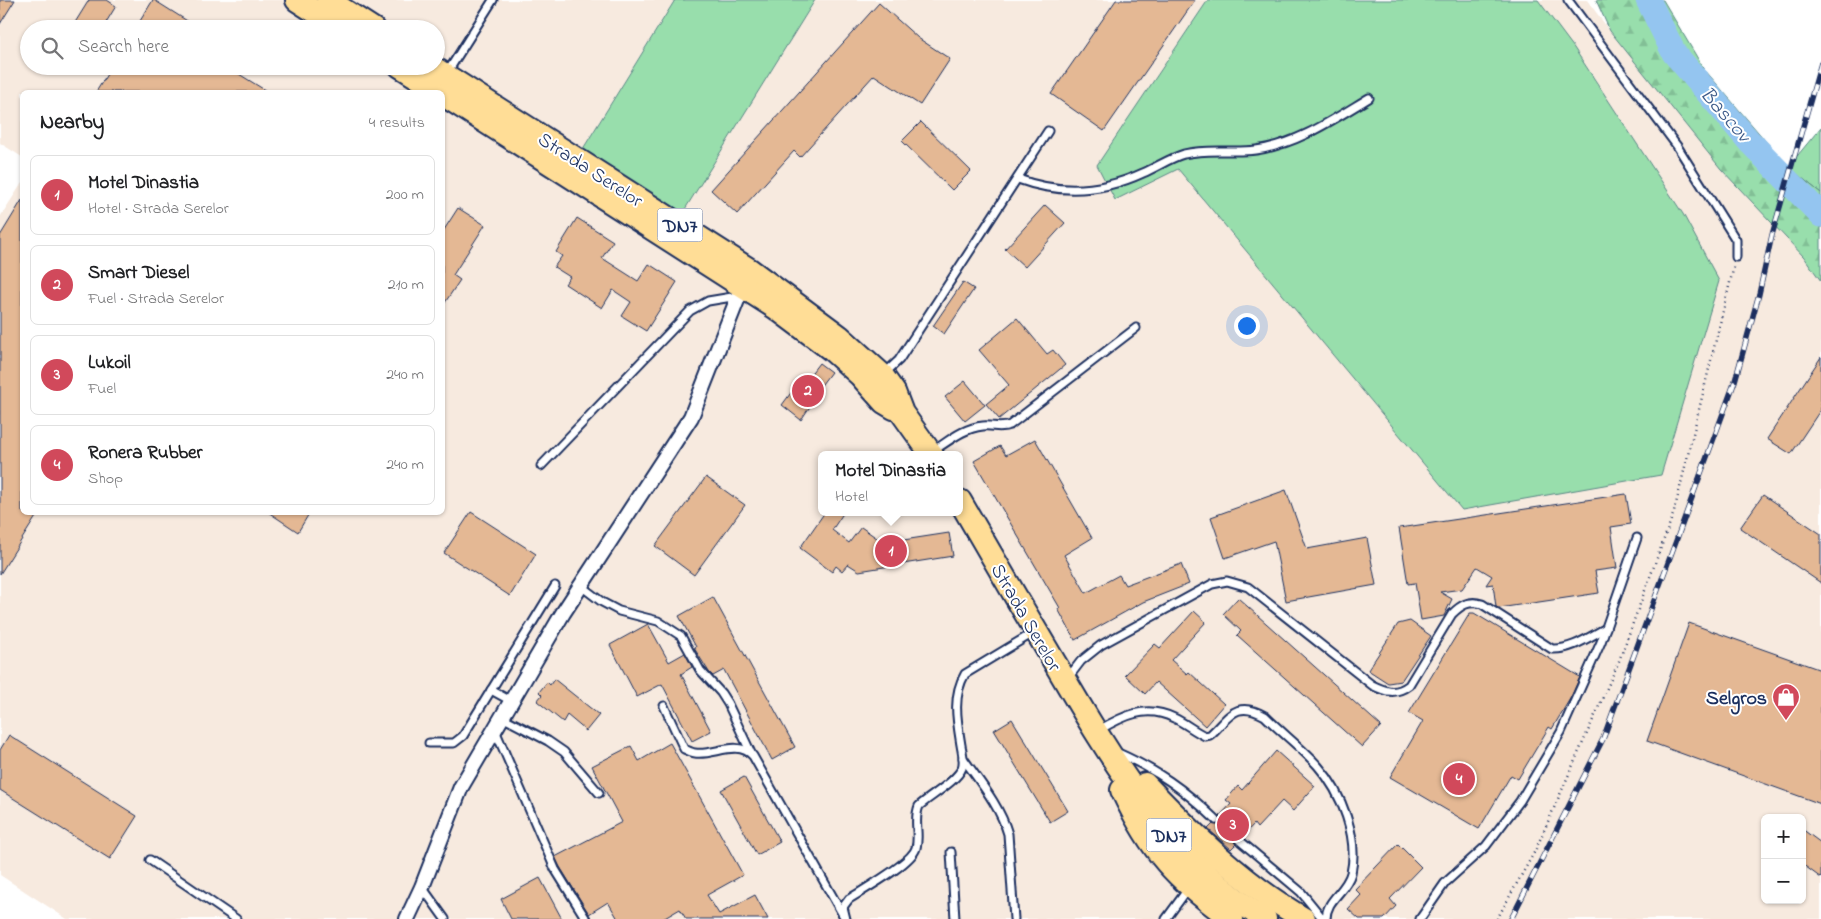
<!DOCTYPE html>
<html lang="en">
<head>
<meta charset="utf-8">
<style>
  :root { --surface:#fff; --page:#f2f2f2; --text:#202124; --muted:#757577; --line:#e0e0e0; --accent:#d1495b }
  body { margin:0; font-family:"Indie Flower",sans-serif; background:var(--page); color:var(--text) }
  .controls { position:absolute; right:15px; bottom:15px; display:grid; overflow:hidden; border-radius:8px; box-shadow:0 1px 4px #0004 }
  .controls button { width:45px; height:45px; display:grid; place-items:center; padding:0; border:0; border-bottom:1px solid var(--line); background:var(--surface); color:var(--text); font:25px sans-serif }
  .you { position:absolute; left:1246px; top:325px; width:18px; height:18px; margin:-12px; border:4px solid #fff; border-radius:50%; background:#1a73e8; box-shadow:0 0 0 8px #1a73e833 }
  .badge { display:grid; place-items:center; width:32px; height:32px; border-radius:50%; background:var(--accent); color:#fff; font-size:16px; font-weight:700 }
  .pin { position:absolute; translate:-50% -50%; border:2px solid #fff; box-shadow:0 1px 5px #0006 }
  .popup { position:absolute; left:818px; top:451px; width:145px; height:65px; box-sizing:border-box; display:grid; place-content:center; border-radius:8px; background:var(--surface); filter:drop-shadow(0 1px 4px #0005); font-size:16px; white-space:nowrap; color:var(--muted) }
  .popup b { font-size:19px; color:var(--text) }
  .popup::after { content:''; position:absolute; left:50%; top:100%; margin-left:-10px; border:10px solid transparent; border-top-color:var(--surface) }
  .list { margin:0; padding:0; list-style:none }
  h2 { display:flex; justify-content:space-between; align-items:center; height:65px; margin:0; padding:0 20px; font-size:21px }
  h2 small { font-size:16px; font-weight:400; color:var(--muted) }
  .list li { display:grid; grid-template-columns:32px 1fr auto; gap:15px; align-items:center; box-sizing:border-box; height:80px; margin:0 10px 10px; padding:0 10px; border:1px solid var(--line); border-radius:8px }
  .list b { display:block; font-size:19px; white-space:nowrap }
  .list p { margin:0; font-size:16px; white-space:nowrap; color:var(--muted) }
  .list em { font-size:16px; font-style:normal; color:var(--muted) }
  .icon { flex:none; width:28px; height:28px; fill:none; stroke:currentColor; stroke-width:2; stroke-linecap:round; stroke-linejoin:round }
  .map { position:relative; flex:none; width:1821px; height:919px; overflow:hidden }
  .search { position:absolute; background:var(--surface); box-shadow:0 1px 4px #0004; left:20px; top:20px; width:425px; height:55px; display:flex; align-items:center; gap:12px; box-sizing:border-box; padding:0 18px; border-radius:28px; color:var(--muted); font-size:19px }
  .panel { position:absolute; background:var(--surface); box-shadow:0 1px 4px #0004; left:20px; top:90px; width:425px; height:425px; border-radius:8px }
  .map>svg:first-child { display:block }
  .built { fill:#f7eadf; fill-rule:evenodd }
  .grass { fill:#98deac; stroke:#5a8685 }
  .forest { fill:url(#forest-firs); stroke:#5a8685 }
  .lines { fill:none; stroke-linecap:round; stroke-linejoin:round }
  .river { stroke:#94c5f0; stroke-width:25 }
  .building { fill:#e4b894; stroke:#1b2f5e }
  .service-casing { stroke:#1b2f5e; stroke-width:11 }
  .minor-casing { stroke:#1b2f5e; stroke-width:18 }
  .trunk-casing { stroke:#1b2f5e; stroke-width:26 }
  .path { stroke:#1b2f5e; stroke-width:2.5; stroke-dasharray:1 4; stroke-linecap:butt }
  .service { stroke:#fff; stroke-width:7 }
  .minor { stroke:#fff; stroke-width:14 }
  .trunk { stroke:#ffdd96; stroke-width:22 }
  .rail-casing { stroke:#1b2f5e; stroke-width:5.5 }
  .rail { stroke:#fff; stroke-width:4; stroke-dasharray:11; stroke-linecap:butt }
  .labels { text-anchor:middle; stroke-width:4; stroke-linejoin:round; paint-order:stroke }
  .shield { fill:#fff; stroke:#5f6d8e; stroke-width:1 }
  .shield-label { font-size:19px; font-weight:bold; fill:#1b2f5e }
  .street-label { font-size:20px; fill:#1b2f5e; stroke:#fff }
  .poi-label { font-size:20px; font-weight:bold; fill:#1b2f5e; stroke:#fff; text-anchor:end }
  .water-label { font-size:21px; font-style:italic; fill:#3f5c8a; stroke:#fff }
</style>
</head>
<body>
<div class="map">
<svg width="1821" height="919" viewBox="0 0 1821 919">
  <defs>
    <pattern id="forest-firs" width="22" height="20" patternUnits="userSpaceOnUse" patternTransform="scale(1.25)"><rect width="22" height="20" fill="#98deac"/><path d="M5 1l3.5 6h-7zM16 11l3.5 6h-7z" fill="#82bf96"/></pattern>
  </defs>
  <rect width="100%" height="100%" fill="#fff"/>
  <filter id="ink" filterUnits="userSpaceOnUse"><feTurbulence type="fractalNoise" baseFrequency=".02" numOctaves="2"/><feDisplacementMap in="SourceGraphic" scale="10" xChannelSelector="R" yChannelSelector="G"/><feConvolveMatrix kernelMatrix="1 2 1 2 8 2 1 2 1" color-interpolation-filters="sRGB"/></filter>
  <g filter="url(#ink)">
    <path class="built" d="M 0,0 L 675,0 L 581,152 L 682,214 L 815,0 L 1208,0 L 1098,164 L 1115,200 L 1178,169 L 1462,510 L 1683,214 L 1574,48 L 1538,0 L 1587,0 L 1610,31 L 1721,169 L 1804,257 L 1821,281 L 1821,919 L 67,919 L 0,875 L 0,217 L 22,183 L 22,512 L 442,512 L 442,92 L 22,92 L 22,157 L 0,143 ZM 29,29 L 436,29 L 436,66 L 29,66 ZM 822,455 L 960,455 L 960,512 L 822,512 ZM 1765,818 L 1802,818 L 1802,900 L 1765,900 Z"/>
    <g class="grass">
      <path d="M 675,0 L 815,0 L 682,214 L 581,152 Z"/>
      <path d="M 1208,0 L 1538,0 L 1574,48 L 1683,214 L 1719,281 L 1661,475 L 1462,510 L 1178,169 L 1115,200 L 1097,165 Z"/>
      <path d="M 1821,127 L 1821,193 L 1788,167 Z"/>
    </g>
    <path class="forest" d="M 1596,0 L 1663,0 L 1704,69 L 1788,167 L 1821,193 L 1821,281 L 1804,257 L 1721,169 L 1610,31 Z"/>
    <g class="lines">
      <path class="river" d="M 1648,0 L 1674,53 L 1749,141 L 1821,215"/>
    </g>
    <g class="building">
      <path d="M 0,0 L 15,0 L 0,24 Z"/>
      <path d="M 89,0 L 107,0 L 116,6 L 102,29 L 71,29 Z"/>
      <path d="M 153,0 L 154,0 L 200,29 L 135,29 Z"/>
      <path d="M 1116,0 L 1195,0 L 1104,131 L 1051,94 Z"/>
      <path d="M 879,3 L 918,38 L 950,59 L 920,105 L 874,75 L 800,157 L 794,151 L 737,214 L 711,190 Z"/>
      <path d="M 112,66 L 226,66 L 268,92 L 96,92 Z"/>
      <path d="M 921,122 L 971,171 L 952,190 L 902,141 Z"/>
      <path d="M 22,200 L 22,512 L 39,512 L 0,574 L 0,236 Z"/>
      <path d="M 1045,205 L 1065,223 L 1025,267 L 1005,249 Z"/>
      <path d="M 458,208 L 485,225 L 453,275 L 460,280 L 442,307 L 442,233 Z"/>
      <path d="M 577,218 L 613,241 L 602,258 L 638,281 L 649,264 L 677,282 L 646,331 L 622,316 L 631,302 L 613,290 L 602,308 L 565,284 L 570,277 L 554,267 L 562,256 L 556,252 Z"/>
      <path d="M 963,282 L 974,289 L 944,334 L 933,326 Z"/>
      <path d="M 1017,318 L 1047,354 L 1053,350 L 1065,365 L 999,419 L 986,404 L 1009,385 L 979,350 Z"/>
      <path d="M 1821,357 L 1821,409 L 1791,454 L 1767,439 Z"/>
      <path d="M 819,363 L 831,372 L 810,400 L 813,402 L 801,420 L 782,405 L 793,390 L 796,393 Z"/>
      <path d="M 965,381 L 985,405 L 965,421 L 945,397 Z"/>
      <path d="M 1035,439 L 1092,538 L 1064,555 L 1086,593 L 1119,575 L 1125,585 L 1181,564 L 1189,584 L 1143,602 L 1075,640 L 1058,609 L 1060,608 L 974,461 L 1000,446 L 1006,455 Z"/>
      <path d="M 706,477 L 745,505 L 694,575 L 655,546 Z"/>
      <path d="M 1286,490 L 1307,549 L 1367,538 L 1376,585 L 1286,601 L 1274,541 L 1225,558 L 1211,517 Z"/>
      <path d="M 1626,494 L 1631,524 L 1611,527 L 1617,568 L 1595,571 L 1599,593 L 1499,608 L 1496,607 L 1493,584 L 1486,585 L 1492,576 L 1477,567 L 1462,589 L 1440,592 L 1452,599 L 1444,616 L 1421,620 L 1415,583 L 1408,584 L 1399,528 Z"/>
      <path d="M 1763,495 L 1821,534 L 1821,583 L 1740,528 Z"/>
      <path d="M 268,512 L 310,512 L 298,532 Z"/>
      <path d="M 471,512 L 536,554 L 510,596 L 444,553 Z"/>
      <path d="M 825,512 L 844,512 L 832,530 L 849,543 L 861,527 L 884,543 L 949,533 L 953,556 L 859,571 L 848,564 L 842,571 L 836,566 L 832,572 L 800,548 Z"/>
      <path d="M 713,597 L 795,747 L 772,760 L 724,670 L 713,676 L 709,672 L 694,648 L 696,647 L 679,616 Z"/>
      <path d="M 1238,598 L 1381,726 L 1362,747 L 1237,635 L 1241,631 L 1223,614 Z"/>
      <path d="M 1194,611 L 1206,622 L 1171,660 L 1187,674 L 1189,672 L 1224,704 L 1205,726 L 1156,682 L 1145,694 L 1125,675 L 1155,644 L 1160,648 Z"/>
      <path d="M 1470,613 L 1474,613 L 1580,677 L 1571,697 L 1552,729 L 1549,727 L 1518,779 L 1511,775 L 1479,829 L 1390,777 L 1423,721 L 1409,713 Z"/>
      <path d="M 1410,621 L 1431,636 L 1401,681 L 1388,683 L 1368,670 L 1398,624 Z"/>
      <path d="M 1689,623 L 1821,670 L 1821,804 L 1647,741 Z"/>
      <path d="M 648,624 L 669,662 L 685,653 L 692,667 L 681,674 L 711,731 L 692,741 L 662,684 L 637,697 L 610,645 Z"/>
      <path d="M 554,679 L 599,715 L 586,731 L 567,715 L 563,722 L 537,701 L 542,695 L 539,692 L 547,682 L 550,685 Z"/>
      <path d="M 1012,719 L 1068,811 L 1050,822 L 994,730 Z"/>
      <path d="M 9,735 L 137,816 L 110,859 L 0,790 L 0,750 Z"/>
      <path d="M 670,743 L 743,875 L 707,895 L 719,914 L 755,895 L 768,919 L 686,919 L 680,909 L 663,919 L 618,919 L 608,902 L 589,914 L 560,867 L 555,857 L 622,822 L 592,766 L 631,746 L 639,761 Z"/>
      <path d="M 1276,751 L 1315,786 L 1293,811 L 1282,801 L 1257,828 L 1254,824 L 1243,836 L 1239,835 L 1235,836 L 1234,840 L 1236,844 L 1231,849 L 1208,829 L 1213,824 L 1217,825 L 1220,823 L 1221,819 L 1220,816 L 1231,804 L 1226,800 L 1238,786 L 1242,790 Z"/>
      <path d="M 744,777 L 780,842 L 757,855 L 721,790 Z"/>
      <path d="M 1802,829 L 1821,843 L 1821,878 L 1802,864 Z"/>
      <path d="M 1398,844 L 1421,867 L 1390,899 L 1396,906 L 1384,919 L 1359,919 L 1348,909 L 1361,895 L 1355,889 Z"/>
      <path d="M 540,878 L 562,919 L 511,919 L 501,899 Z"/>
    </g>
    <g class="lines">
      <g class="service-casing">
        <g id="service">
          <path d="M 1568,0 L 1677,146 L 1736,240 L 1736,257"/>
          <path d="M 447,73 L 493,0"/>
          <path d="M 1018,179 C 1061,195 1102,192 1143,173 C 1157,167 1170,158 1184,154 C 1207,148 1233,153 1256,150 C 1298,144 1334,119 1369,98"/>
          <path d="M 884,374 L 899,360 L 1048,131"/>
          <path d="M 933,451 C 949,441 963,428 983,426 C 993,425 1000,429 1010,425 L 1136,328"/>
          <path d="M 541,466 L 690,311 L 708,301 L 738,296"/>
          <path d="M 581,586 L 602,602 L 619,611 L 658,621 L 681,636 L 700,670 L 721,693 L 728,704 L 751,753"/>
          <path d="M 1068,678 L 1081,661 L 1101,645 L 1212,584 L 1227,581 L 1248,587 L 1372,685 C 1386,692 1396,695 1409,685 L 1452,614 C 1461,605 1469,600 1482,604 L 1552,649 C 1571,650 1589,637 1606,628"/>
          <path d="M 491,690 L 511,701"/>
          <path d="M 664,706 L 684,749 C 687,750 692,753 695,753 C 714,756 737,739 753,756 L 843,915"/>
          <path d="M 502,717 L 548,741 L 564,752 L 599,793"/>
          <path d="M 495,730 L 555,869 L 586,919"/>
          <path d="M 1099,730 C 1123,716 1146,704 1174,718 C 1185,723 1194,731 1205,736 L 1210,735 C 1229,718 1235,699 1265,716 C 1282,733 1302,748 1318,766 C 1342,793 1359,838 1351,873 C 1346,892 1326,899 1326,919"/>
          <path d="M 429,743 L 454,743 L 463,736 L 555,586"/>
          <path d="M 1116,752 C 1157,770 1184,789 1216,820"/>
          <path d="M 963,758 C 979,781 1000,806 1008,834 L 1014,919"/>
          <path d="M 1239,840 L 1301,892 L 1323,919"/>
          <path d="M 951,852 L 955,919"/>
          <path d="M 150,860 L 236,919"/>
          <path d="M 422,887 L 445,919"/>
          <path d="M 846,919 L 843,907 L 849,899 C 863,890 912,863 916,848 C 920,834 913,820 919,806 C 930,796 957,781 962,768 C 965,761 962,752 961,745 C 957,721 952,696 965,674 L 1033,633"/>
          <path d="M 1166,919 L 1188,889"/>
          <path d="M 1420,919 L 1445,883 L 1486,846 L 1520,801 L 1561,732 L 1601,642 L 1637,538"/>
        </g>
      </g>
      <g class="minor-casing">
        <path id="minor" d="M 407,919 L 422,887 L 461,787 L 563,613 L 691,417 L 743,285"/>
      </g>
      <g class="trunk-casing">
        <g id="trunk">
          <path d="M 297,0 L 342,29"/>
          <path d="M 328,0 L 373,29"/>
          <path d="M 400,66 L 441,92"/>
          <path d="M 431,66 L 750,270 L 839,336 L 882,375 L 894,392 L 902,413 L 932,455"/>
          <path d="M 442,94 L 776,308 L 832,350 L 860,375 L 884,402 L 894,408"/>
          <path d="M 960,501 C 990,553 1021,606 1052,658 C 1107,752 1169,861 1265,919"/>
          <path d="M 1145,784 C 1194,835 1243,884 1304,919"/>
          <path d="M 1122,790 C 1151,852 1176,879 1232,919"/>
        </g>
      </g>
      <path class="path" d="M 1497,919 L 1535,851 L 1619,661 L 1674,512 L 1734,266"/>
      <use href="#service" class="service"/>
      <use href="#minor" class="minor"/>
      <use href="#trunk" class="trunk"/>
      <g class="rail-casing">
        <path id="rail" d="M 1511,919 L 1603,739 L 1735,381 L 1759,294 L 1772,235 L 1821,63"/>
      </g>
      <use href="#rail" class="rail"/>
    </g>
  </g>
  <defs>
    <g id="shop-pin" transform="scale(1.4375)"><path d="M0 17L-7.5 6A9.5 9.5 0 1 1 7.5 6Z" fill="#d1495b" stroke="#fff"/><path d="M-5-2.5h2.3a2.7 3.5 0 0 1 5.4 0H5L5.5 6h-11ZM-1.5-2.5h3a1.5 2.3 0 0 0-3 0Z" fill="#fff"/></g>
  </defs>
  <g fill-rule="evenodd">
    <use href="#shop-pin" x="1786" y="697"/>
  </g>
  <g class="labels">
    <g class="shield">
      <rect x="657.5" y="208.5" width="45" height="33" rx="4"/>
      <rect x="1146.5" y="818.5" width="45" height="33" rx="4"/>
    </g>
    <g class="shield-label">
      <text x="680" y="232">DN7</text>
      <text x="1169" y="842">DN7</text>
    </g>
    <g class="street-label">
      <text transform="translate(591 169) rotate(33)" y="7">Strada Serelor</text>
      <text transform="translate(1027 617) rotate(60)" y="7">Strada Serelor</text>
    </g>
    <g class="poi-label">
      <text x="1767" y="704">Selgros</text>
    </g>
    <g class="water-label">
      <text transform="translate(1726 114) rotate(49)" y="7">Bascov</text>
    </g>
  </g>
</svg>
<div class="controls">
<button>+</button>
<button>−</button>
</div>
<div class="you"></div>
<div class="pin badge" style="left:891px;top:551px">1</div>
<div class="popup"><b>Motel Dinastia</b>Hotel</div>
<div class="pin badge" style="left:808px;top:391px">2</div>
<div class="pin badge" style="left:1233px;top:825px">3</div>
<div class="pin badge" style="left:1459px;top:779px">4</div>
<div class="search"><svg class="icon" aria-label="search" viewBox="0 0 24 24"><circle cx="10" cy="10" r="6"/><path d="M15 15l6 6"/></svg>Search here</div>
<section class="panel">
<h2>Nearby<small>4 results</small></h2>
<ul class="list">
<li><span class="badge">1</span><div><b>Motel Dinastia</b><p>Hotel · Strada Serelor</p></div><em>200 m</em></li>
<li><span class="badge">2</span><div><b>Smart Diesel</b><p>Fuel · Strada Serelor</p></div><em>210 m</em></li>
<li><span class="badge">3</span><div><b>Lukoil</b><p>Fuel</p></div><em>240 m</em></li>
<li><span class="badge">4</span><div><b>Ronera Rubber</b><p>Shop</p></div><em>240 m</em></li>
</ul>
</section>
</div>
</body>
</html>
